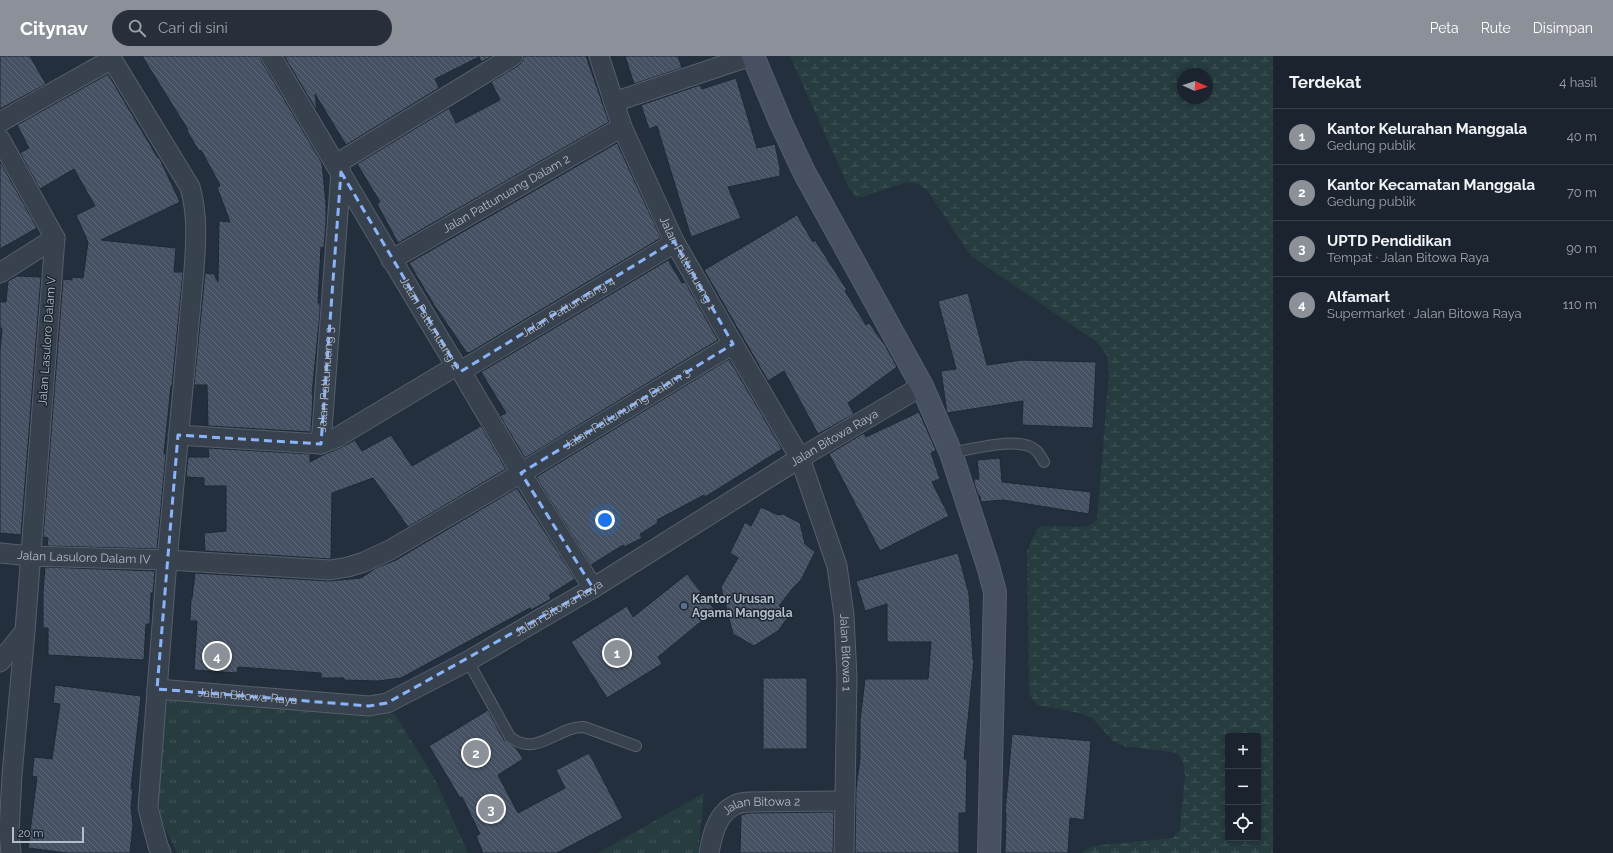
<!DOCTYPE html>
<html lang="id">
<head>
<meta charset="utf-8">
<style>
  :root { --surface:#1b232e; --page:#282f3a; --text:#f1f3f6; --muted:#a0a4aa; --line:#39404a; --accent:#8c9099 }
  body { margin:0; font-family:Raleway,sans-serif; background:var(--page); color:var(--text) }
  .controls { position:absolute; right:12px; bottom:12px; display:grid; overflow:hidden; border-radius:4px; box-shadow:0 2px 6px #0003 }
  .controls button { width:36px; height:36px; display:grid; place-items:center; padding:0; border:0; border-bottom:1px solid var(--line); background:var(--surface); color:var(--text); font:20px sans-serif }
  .compass { position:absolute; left:1177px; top:12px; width:36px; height:36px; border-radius:50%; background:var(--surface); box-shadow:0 2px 6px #0003; rotate:93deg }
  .scale { position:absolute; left:12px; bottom:10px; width:72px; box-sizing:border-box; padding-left:4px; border:2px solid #b4bcc9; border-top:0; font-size:11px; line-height:14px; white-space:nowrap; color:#b4bcc9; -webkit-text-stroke:3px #1d2633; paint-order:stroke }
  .you { position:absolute; left:605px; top:464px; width:14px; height:14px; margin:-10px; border:3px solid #fff; border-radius:50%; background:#1a73e8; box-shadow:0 0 0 6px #1a73e833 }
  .badge { display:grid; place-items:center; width:26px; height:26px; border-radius:50%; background:var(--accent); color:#fff; font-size:13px; font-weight:700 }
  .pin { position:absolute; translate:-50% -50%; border:2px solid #fff; box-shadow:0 1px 4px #0006 }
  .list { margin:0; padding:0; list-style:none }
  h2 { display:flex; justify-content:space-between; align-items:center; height:52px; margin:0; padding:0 16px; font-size:17px }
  h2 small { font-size:13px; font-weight:400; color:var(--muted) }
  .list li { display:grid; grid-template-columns:26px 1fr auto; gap:12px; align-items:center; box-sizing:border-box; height:56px; padding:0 16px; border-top:1px solid var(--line) }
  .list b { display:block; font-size:15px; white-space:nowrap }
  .list p { margin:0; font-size:13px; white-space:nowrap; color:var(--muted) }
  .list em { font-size:13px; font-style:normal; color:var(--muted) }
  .icon { flex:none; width:22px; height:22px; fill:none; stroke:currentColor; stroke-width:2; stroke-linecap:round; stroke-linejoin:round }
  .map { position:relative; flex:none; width:1273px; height:797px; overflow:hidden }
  header { display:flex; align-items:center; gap:24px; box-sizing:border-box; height:56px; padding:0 20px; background:var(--accent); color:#fff }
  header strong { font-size:19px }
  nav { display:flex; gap:22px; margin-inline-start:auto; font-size:14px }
  .search { width:280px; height:36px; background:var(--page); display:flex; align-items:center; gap:10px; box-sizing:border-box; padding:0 14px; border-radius:22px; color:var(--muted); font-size:15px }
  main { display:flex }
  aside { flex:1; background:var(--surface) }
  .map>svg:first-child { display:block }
  .wetland { fill:url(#wetland-marsh); fill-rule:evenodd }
  .park { fill:url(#park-tufts) }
  .building { fill:url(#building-back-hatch); stroke:#1f2835 }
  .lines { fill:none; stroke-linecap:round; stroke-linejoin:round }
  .lane-casing { stroke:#565f6c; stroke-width:12 }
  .street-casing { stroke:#565f6c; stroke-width:21 }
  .secondary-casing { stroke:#565f6c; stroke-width:24 }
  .lane { stroke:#38414e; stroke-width:10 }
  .street { stroke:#38414e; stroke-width:19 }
  .secondary { stroke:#465061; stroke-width:22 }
  .marked { fill:none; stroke:#8ab4f8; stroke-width:3; stroke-dasharray:8 5; stroke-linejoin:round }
  .service-dot { fill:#5c6f8a; stroke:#1d2633; stroke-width:1.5 }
  .labels { text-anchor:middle; stroke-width:3; stroke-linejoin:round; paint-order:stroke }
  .street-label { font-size:12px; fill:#b4bcc9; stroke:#1d2633 }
  .poi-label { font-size:12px; font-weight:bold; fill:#b4bcc9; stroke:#1d2633; text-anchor:start }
</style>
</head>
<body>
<header>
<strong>Citynav</strong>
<div class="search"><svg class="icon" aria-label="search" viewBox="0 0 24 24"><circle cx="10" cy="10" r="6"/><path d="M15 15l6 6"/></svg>Cari di sini</div>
<nav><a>Peta</a><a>Rute</a><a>Disimpan</a></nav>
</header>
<main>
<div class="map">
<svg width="1273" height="797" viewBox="0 0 1273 797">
  <defs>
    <pattern id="wetland-marsh" width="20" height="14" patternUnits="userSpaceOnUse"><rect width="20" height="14" fill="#263c3f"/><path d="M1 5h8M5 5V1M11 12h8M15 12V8" fill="none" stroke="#435659"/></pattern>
    <pattern id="park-tufts" width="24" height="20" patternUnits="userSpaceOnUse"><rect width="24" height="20" fill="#263c3f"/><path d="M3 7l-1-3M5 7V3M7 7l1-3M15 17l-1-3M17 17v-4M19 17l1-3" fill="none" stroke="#435659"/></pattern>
    <pattern id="building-back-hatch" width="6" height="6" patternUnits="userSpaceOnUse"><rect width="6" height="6" fill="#455162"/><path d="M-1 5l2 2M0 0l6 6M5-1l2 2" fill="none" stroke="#5d6877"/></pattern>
  </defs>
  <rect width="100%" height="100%" fill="#242f3e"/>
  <path class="wetland" d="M 790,0 L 1273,0 L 1273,797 L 1081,797 L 1092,790 L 1173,782 L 1180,774 L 1185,719 L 1183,706 L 1178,697 L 1123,690 L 1113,685 L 1092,662 L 1080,657 L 1037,649 L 1029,638 L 1027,495 L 1033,481 L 1040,470 L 1082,471 L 1089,470 L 1097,464 L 1109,317 L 1107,300 L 1098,287 L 971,200 L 927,134 L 916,127 L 904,127 L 862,141 L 856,141 L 849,132 ZM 1183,18 L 1207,18 L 1207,42 L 1183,42 ZM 1228,680 L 1258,680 L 1258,782 L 1228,782 Z"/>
  <g class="park">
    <path d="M 166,644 L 340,656 L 376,660 L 394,657 L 434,721 L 468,797 L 177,797 L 160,761 L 159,739 Z"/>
    <path d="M 704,737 L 698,797 L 598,797 Z"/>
  </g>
  <g class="building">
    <path d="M 0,0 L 30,0 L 46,28 L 0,53 Z"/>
    <path d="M 142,0 L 260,0 L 262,6 L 322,107 L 326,148 L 326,165 L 324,192 L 321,191 L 318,247 L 320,247 L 320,257 L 312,338 L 313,338 L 311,376 L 208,370 L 207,329 L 194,329 L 205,217 L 214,218 L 218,226 L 219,165 L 230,166 L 217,131 L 220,130 L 219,127 L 201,94 L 199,95 L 187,75 L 188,74 Z"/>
    <path d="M 284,0 L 492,0 L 481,6 L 479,1 L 435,23 L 439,32 L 346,89 L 315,38 L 317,55 Z"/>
    <path d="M 524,0 L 586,0 L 609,66 L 398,187 L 377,148 L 380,146 L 357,108 L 449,52 L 456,67 L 500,44 L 491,26 L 519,9 L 522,6 Z"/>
    <path d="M 625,0 L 678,0 L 682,12 L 634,28 Z"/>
    <path d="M 108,18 L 158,102 L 159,101 L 180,146 L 101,184 L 176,192 L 174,216 L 183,216 L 172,330 L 171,330 L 164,398 L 166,398 L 157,493 L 47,490 L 48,482 L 43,481 L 63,223 L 72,224 L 72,221 L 83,222 L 88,186 L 76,159 L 95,150 L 74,113 L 40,133 L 20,97 L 29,92 L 17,69 Z"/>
    <path d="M 736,22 L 757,92 L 775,88 L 780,112 L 780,120 L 728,131 L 741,162 L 691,181 L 657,70 L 649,73 L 641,49 L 700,29 L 702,33 Z"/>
    <path d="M 617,87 L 661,182 L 469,297 L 468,296 L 467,297 L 434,249 L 409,207 Z"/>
    <path d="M 1,107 L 37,172 L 0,193 L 0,108 Z"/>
    <path d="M 797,159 L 813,186 L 815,184 L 847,234 L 845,235 L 866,269 L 869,267 L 885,289 L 897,311 L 848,347 L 854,358 L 818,378 L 784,315 L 768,325 L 704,214 Z"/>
    <path d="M 668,204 L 682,227 L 685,226 L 718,284 L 525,402 L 500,360 L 506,357 L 481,316 Z"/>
    <path d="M 17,220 L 41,221 L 21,479 L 0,477 L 0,295 L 2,272 L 0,272 L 0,246 L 6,246 L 8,225 Z"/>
    <path d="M 968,237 L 987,309 L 1022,304 L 1096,306 L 1093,372 L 1022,369 L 1023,345 L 947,357 L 941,315 L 956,313 L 938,245 Z"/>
    <path d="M 729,303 L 782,393 L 705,441 L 704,439 L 657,464 L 658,467 L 640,478 L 642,482 L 624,491 L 623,489 L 591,509 L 536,421 Z"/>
    <path d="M 919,356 L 936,394 L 931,397 L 940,423 L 932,426 L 949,460 L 880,495 L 829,398 L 864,377 L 866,381 Z"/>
    <path d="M 481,370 L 506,413 L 408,471 L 373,422 L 332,437 L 331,503 L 205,495 L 204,477 L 226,475 L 226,430 L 204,430 L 204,422 L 186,421 L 188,401 L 209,401 L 208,392 L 310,398 L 310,406 L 323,399 L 340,392 L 355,384 L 362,395 L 391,379 L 412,410 Z"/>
    <path d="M 1000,402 L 1002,426 L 1091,436 L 1089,458 L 1003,444 L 981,446 L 980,440 L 978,439 L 974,427 L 974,423 L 979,423 L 977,404 Z"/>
    <path d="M 517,432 L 575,523 L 549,539 L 551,543 L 531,554 L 530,552 L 401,622 L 378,625 L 344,624 L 344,622 L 321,622 L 321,617 L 238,611 L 237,617 L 194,614 L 197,565 L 190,565 L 191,542 L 192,542 L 195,517 L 329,525 L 361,522 L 376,512 L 396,504 Z"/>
    <path d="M 761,451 L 778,459 L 783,458 L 800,467 L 805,488 L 815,496 L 801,524 L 792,533 L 779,550 L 789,560 L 778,575 L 754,590 L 733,578 L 721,531 L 738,502 L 730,497 L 745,466 L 751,470 Z"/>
    <path d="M 958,497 L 969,538 L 973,604 L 974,604 L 964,703 L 967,703 L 966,757 L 959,757 L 959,797 L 855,797 L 856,733 L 860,702 L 860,665 L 865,623 L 928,623 L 931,586 L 887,586 L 887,548 L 865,555 L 856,525 Z"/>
    <path d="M 45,511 L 155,515 L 153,537 L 151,537 L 150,568 L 146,568 L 144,604 L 48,599 L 48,572 L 43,572 L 43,536 Z"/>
    <path d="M 687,518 L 715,554 L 658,601 L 662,608 L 607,642 L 571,586 L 627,550 L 633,561 Z"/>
    <rect x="763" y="622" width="44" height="71"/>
    <path d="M 55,629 L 141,640 L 131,733 L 133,733 L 131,751 L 133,769 L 130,797 L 67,797 L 28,792 L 37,721 L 32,720 L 34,701 L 52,703 L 60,648 L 53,647 Z"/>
    <path d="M 488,654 L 504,684 L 516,692 L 523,703 L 498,719 L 518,757 L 565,732 L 556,714 L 589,697 L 623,762 L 557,797 L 483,797 L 476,780 L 480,778 L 462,741 L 460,742 L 429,690 Z"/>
    <path d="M 1012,678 L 1091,685 L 1084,764 L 1070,762 L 1068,797 L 1005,797 L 1006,757 L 1005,757 Z"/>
    <path d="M 834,756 L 833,797 L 740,797 L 741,759 L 749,757 Z"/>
  </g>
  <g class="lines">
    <g class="lane-casing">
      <g id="lane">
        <path d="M 951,397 C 971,393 1011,383 1029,390 C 1037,393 1040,399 1044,406"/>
        <path d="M 468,605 L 510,681 C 537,702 558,670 584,671 L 636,690"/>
      </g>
    </g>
    <g class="street-casing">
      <g id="street">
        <path d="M 110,0 L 190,131 C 198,159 196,185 194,214 L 167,504 L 148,752 L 158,790 L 161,797"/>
        <path id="s1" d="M 271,0 C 333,103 393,207 456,310 L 461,315 L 521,417 L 593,532"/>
        <path id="s2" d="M 599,0 L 622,71 L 674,185 L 733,288 L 800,402 L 837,510 L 844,559 L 847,622 L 844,797"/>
        <path d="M 614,46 L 751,0"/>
        <path d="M 0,66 L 112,3"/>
        <path d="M 0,83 L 55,182 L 25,575 L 12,719 L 9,777 L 11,797"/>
        <path d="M 336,108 L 513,0"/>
        <path id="s3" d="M 391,204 L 622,71"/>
        <path d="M 0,217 L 55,182"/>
        <path id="s4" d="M 461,315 L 666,192 L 674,185"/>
        <path id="s5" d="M 178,379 L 321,388 L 341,116"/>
        <path d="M 321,388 L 336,382 L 456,310"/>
        <path id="s6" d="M 0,497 L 30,500 L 167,504 L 330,514 L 348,511 L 364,506 L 390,494 L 521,417 L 733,288"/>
        <path d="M 0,606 L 25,575"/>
        <path id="s7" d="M 157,633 L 369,650 L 387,647 L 468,605 L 593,532 L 800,402 L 922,330"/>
        <path id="s8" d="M 709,797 C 712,780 717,757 735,749 C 739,747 745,746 750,746 L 845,745"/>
      </g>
    </g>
    <g class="secondary-casing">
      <path id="secondary" d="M 753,0 L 781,67 L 804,116 L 922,330 L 951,397 L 988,510 L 995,536 L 989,797"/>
    </g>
    <use href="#lane" class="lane"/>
    <use href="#street" class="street"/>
    <use href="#secondary" class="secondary"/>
  </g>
  <path class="marked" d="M 341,116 L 460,316 L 674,185 L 733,288 L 521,417 L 593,532 L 387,647 L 369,650 L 157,633 L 178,379 L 321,388 Z"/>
  <circle class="service-dot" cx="684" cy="550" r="4"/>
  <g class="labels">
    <g class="street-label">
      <text dy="4" stroke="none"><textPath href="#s3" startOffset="133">Jalan Pattunuang Dalam 2</textPath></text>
      <text dy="4" stroke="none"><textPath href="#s2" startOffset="226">Jalan Pattunuang 1</textPath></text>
      <text dy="4" stroke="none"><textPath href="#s4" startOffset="125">Jalan Pattunuang 4</textPath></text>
      <text dy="4" stroke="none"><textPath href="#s1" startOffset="311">Jalan Pattunuang 2</textPath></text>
      <text transform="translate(47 285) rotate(-86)" y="4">Jalan Lasuloro Dalam V</text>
      <text dy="4" stroke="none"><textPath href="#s5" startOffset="208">Jalan Pattunuang 3</textPath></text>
      <text dy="4" stroke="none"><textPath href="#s6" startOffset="670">Jalan Pattunuang Dalam 3</textPath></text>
      <text dy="4" stroke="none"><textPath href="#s7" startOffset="751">Jalan Bitowa Raya</textPath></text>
      <text dy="4" stroke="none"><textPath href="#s6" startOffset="84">Jalan Lasuloro Dalam IV</textPath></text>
      <text dy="4" stroke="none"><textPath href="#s7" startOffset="427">Jalan Bitowa Raya</textPath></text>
      <text dy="4" stroke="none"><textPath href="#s2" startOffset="652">Jalan Bitowa 1</textPath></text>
      <text dy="4" stroke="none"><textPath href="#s7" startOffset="91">Jalan Bitowa Raya</textPath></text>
      <text dy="4" stroke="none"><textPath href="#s8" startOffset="83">Jalan Bitowa 2</textPath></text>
    </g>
    <g class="poi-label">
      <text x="692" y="547">Kantor Urusan<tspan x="692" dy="14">Agama Manggala</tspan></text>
    </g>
  </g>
</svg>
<div class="controls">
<button>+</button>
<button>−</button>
<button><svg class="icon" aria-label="locate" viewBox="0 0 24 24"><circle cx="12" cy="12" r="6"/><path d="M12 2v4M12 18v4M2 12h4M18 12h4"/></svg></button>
</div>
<svg class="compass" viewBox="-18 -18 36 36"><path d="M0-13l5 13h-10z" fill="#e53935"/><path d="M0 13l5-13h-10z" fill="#a0a4aa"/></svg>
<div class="scale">20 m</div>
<div class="you"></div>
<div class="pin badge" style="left:617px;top:597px">1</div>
<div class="pin badge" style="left:476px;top:697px">2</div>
<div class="pin badge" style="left:491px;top:753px">3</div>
<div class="pin badge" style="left:217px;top:600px">4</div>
</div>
<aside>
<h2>Terdekat<small>4 hasil</small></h2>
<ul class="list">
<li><span class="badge">1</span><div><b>Kantor Kelurahan Manggala</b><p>Gedung publik</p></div><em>40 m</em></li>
<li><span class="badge">2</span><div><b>Kantor Kecamatan Manggala</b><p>Gedung publik</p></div><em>70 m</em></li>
<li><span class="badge">3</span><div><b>UPTD Pendidikan</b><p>Tempat · Jalan Bitowa Raya</p></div><em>90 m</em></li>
<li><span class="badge">4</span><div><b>Alfamart</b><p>Supermarket · Jalan Bitowa Raya</p></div><em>110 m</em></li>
</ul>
</aside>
</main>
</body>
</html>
